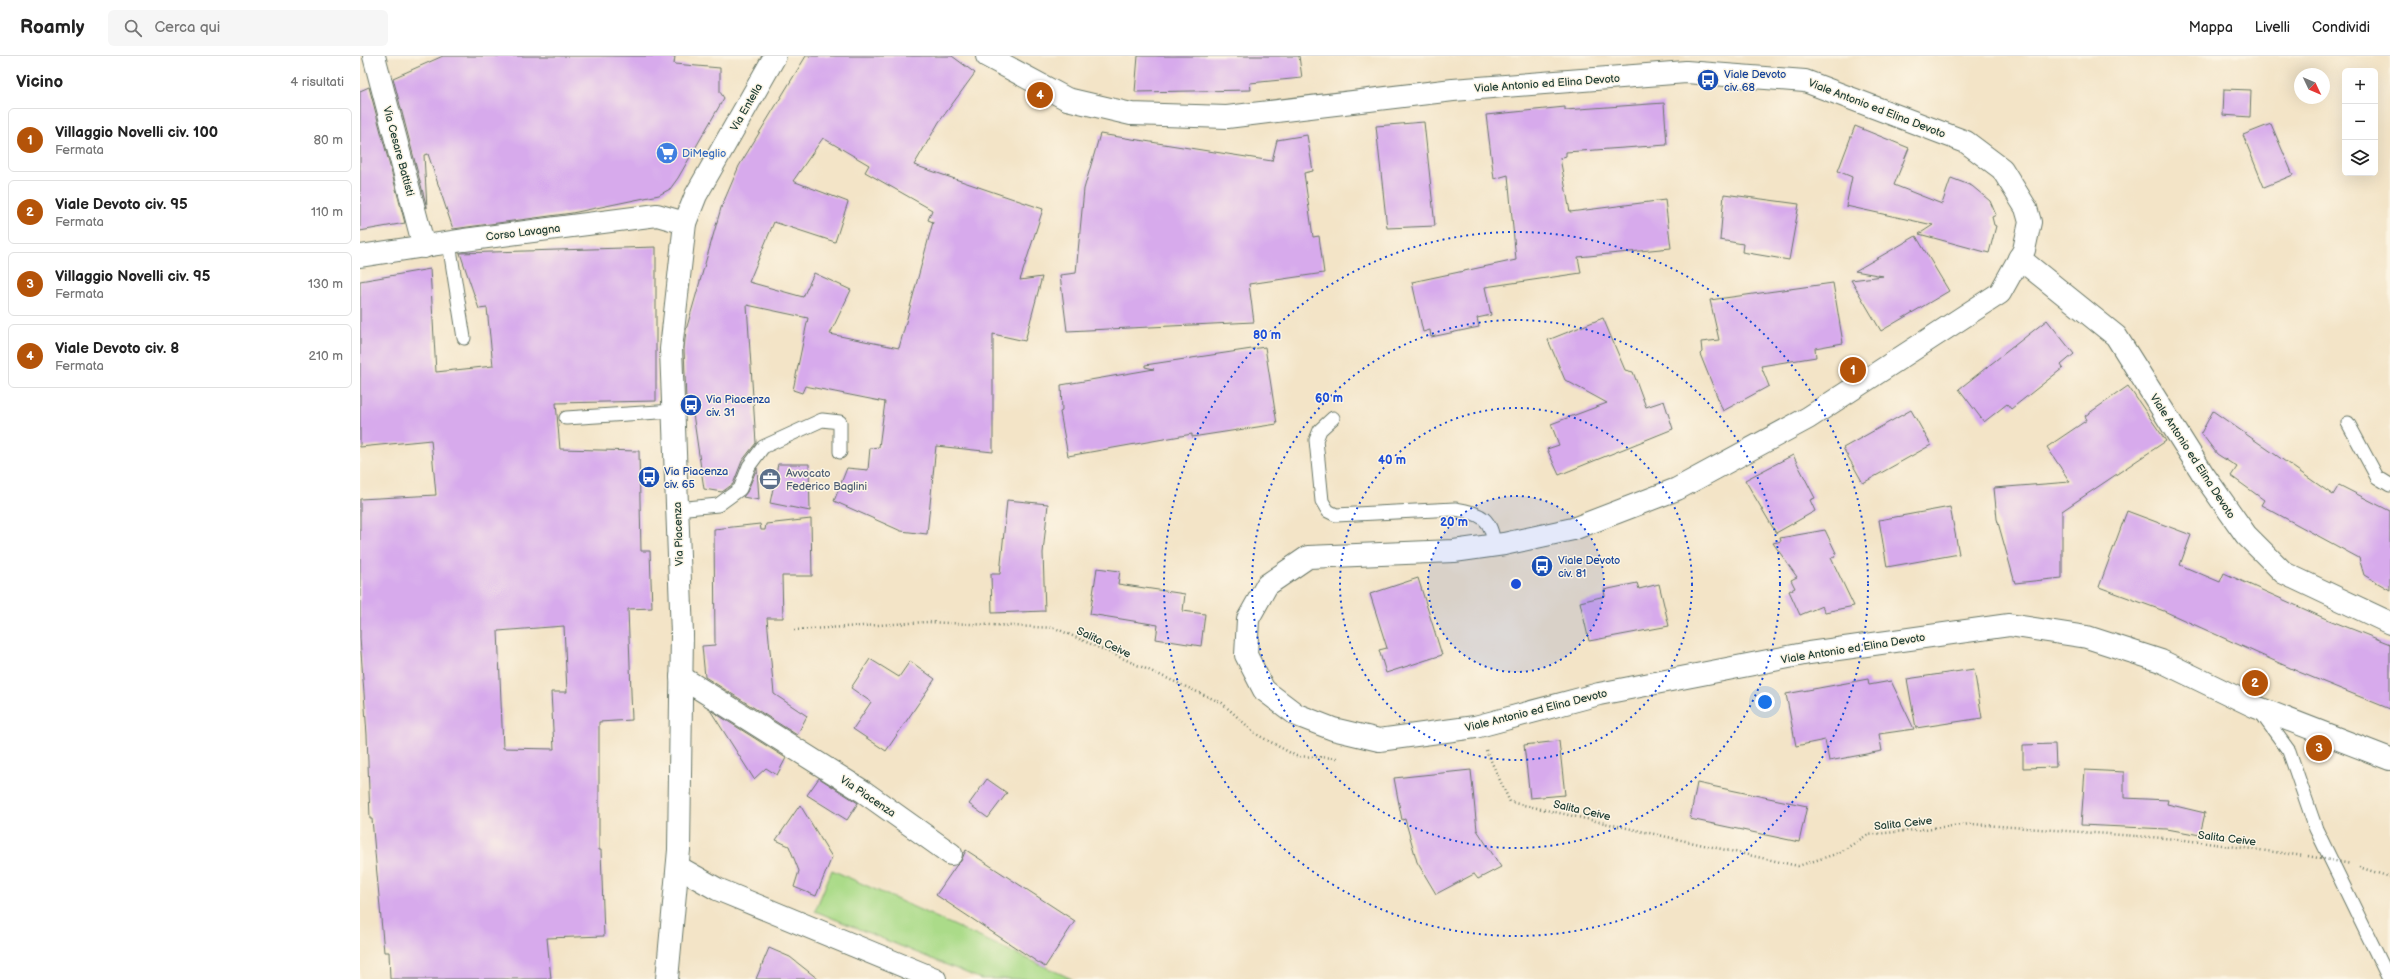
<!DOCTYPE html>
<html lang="it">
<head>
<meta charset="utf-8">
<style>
  :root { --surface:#fff; --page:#f6f6f6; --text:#222; --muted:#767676; --line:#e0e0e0; --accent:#b45309 }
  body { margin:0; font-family:"Balsamiq Sans",sans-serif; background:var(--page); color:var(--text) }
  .controls { position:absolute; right:12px; top:12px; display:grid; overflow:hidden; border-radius:6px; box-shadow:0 4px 16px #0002 }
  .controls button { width:36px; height:36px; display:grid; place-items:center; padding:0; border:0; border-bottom:1px solid var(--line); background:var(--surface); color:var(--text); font:20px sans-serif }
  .compass { position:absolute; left:1934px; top:12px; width:36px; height:36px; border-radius:50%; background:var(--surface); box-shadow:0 4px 16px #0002; rotate:134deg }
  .you { position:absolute; left:1405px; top:646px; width:14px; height:14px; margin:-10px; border:3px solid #fff; border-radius:50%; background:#1a73e8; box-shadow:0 0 0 6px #1a73e833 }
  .badge { display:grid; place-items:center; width:26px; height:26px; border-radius:50%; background:var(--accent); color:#fff; font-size:13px; font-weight:700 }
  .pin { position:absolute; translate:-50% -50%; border:2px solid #fff; box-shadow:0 1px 4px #0006 }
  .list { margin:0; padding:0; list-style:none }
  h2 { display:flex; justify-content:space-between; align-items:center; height:52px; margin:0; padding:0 16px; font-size:17px }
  h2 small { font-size:13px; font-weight:400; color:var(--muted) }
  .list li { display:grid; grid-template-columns:26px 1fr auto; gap:12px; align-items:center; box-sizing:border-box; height:64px; margin:0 8px 8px; padding:0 8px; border:1px solid var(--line); border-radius:6px }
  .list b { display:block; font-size:15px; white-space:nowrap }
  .list p { margin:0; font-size:13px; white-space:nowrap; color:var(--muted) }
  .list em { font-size:13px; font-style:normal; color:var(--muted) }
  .icon { flex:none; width:22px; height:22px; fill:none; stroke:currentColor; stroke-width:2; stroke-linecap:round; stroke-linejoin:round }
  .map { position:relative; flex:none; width:2030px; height:923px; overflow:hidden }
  header { display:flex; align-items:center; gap:24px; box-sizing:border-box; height:56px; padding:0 20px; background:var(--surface); border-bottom:1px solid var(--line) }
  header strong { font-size:19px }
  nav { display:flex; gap:22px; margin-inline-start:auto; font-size:14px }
  .search { width:280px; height:36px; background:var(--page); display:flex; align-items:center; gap:10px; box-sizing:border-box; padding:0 14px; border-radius:6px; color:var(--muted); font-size:15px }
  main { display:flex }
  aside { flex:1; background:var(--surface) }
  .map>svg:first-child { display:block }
  .green { fill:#abdb89; stroke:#658c5e }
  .building { fill:#d7aaec; fill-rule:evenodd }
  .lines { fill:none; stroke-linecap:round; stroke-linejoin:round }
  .lane-casing { stroke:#697767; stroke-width:15 }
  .street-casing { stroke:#697767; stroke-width:24 }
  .secondary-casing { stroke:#697767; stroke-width:24 }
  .path { stroke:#697767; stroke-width:2.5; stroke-dasharray:1 3; stroke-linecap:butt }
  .lane { stroke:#fff; stroke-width:13 }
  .street { stroke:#fff; stroke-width:22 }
  .secondary { stroke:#fff; stroke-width:22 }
  .path-bridge { stroke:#697767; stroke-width:2.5; stroke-dasharray:1 3; stroke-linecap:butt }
  .ring { fill:none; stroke:#1d4ed8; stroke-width:2; stroke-dasharray:2 4 }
  .labels { text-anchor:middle; stroke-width:3; stroke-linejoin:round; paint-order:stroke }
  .transit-label { font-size:11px; fill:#164399; stroke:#fcf5e5; text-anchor:start }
  .street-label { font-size:11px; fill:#1f3d34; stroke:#fcf5e5 }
  .shop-label { font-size:11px; fill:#366cbe; stroke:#fcf5e5; text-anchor:start }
  .service-label { font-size:11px; fill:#4e5e75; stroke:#fcf5e5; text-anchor:start }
  .centre { fill:#1d4ed8; stroke:#fcf5e5; stroke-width:2 }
  .ring-label { font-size:12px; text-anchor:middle; font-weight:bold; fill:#1d4ed8; stroke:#fcf5e5; stroke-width:3; stroke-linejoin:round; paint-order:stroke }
</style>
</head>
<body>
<header>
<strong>Roamly</strong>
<div class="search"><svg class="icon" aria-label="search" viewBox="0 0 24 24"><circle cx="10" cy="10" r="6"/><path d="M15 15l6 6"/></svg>Cerca qui</div>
<nav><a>Mappa</a><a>Livelli</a><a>Condividi</a></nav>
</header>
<main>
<aside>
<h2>Vicino<small>4 risultati</small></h2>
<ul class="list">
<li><span class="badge">1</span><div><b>Villaggio Novelli civ. 100</b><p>Fermata</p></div><em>80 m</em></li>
<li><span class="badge">2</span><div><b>Viale Devoto civ. 95</b><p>Fermata</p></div><em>110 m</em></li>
<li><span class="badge">3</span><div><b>Villaggio Novelli civ. 95</b><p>Fermata</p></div><em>130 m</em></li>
<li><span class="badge">4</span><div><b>Viale Devoto civ. 8</b><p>Fermata</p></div><em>210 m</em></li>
</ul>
</aside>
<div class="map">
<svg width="2030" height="923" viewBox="0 0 2030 923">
  <rect width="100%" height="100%" fill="#fcf5e5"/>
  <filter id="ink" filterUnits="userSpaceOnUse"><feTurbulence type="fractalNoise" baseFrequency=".025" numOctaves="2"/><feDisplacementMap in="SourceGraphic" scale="8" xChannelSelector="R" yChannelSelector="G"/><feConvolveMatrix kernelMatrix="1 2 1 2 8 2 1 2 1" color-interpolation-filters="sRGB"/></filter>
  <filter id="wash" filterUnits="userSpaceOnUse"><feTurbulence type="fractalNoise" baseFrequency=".012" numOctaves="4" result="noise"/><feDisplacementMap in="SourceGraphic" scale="16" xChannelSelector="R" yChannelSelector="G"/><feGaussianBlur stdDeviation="0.9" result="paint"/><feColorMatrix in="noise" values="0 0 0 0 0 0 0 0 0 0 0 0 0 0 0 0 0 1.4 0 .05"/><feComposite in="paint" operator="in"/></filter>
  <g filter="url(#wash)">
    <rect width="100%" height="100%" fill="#f3e4c7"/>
    <path class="green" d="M 472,814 L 712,923 L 621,923 L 455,855 Z"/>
    <g id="blocks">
      <g class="building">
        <path d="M 83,0 L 315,0 L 314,8 L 360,12 L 360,36 L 364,42 L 318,122 L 310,133 L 299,139 L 212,157 L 93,173 L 68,98 L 64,99 L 67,152 L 33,22 Z"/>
        <path d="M 446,0 L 592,0 L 615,17 L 579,66 L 554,109 L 683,153 L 660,224 L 682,221 L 665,285 L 633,278 L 633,396 L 576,390 L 567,478 L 541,475 L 474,445 L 487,412 L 508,414 L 510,392 L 519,391 L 525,346 L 445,330 L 442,337 L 433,334 L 448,262 L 387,249 L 396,387 L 382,405 L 373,428 L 362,436 L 344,433 L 331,344 L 326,344 L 324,293 L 326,274 L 361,152 L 379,110 ZM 463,82 L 509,109 L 505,116 L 572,154 L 568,164 L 573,166 L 539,292 L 470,278 L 491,234 L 454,217 L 443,241 L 389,226 L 414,166 L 475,186 L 488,146 L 433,125 Z"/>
        <path d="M 778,0 L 939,0 L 942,22 L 890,27 L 891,34 L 775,36 Z"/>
        <path d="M 9,31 L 45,167 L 0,175 L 0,35 Z"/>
        <path d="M 1864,33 L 1891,34 L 1890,61 L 1863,59 Z"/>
        <path d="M 1304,47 L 1307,89 L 1206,96 L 1206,100 L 1200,102 L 1210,156 L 1305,144 L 1311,192 L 1218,201 L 1221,217 L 1125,231 L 1131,259 L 1117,262 L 1119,271 L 1071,281 L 1070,274 L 1063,276 L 1052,226 L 1156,204 L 1148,119 L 1134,123 L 1126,59 L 1205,51 L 1205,54 Z"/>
        <path d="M 1064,66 L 1075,170 L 1027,172 L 1016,70 Z"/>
        <path d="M 1911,68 L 1933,119 L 1904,131 L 1883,79 Z"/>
        <path d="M 1495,70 L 1549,92 L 1534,129 L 1582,148 L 1591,122 L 1612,130 L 1630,145 L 1636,159 L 1632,161 L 1634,169 L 1636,170 L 1629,197 L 1559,178 L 1573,169 L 1486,150 L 1492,121 L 1478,115 Z"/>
        <path d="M 740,78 L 912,105 L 917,84 L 947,79 L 953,115 L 944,117 L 953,181 L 959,180 L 964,217 L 889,228 L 894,266 L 707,275 L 700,219 L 716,217 L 724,133 Z"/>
        <path d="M 1364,138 L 1439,148 L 1429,204 L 1382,196 L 1383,188 L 1360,184 Z"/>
        <path d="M 1556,180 L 1589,235 L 1521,275 L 1491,224 L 1523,220 L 1495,215 Z"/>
        <path d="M 296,191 L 296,345 L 196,347 L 200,393 L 279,395 L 281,495 L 290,495 L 292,552 L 268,553 L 272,664 L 239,666 L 239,794 L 241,794 L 244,880 L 187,882 L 191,923 L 30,923 L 29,896 L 24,896 L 12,763 L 10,763 L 7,679 L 0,582 L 0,443 L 76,439 L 71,384 L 0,391 L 0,225 L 70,213 L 76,316 L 133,310 L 127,252 L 119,253 L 100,197 ZM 204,570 L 207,636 L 191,636 L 194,693 L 143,692 L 138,575 Z"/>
        <path d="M 1473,227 L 1483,287 L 1455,292 L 1456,301 L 1401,310 L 1409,330 L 1363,355 L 1340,298 L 1342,296 L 1341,286 L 1359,284 L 1350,244 Z"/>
        <path d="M 1243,262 L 1265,314 L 1273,316 L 1286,351 L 1304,345 L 1313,373 L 1199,419 L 1187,393 L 1199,389 L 1191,368 L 1247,347 L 1205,324 L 1188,284 Z"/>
        <path d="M 1687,264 L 1714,298 L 1701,309 L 1703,312 L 1651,353 L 1647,348 L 1624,366 L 1599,333 Z"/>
        <path d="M 905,291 L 917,368 L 832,381 L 832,378 L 708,400 L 700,356 L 702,355 L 701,329 L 794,313 L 785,311 L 785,309 Z"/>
        <path d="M 1768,330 L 1806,385 L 1702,455 L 1702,522 L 1655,527 L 1637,463 L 1634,432 L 1710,426 L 1687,391 L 1727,364 L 1725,360 Z"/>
        <path d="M 1551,354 L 1571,389 L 1503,427 L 1483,392 Z"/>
        <path d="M 1853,355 L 1973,439 L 1979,429 L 2030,455 L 2030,534 L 2004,519 L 1999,502 L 1901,449 L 1904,444 L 1871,420 L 1877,411 L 1857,398 L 1841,377 Z"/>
        <path d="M 1433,399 L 1455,442 L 1450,444 L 1455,455 L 1416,477 L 1385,424 Z"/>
        <path d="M 418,408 L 449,408 L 450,455 L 410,447 Z"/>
        <path d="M 397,412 L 399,444 L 383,441 L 387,436 Z"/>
        <path d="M 647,444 L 688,448 L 683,497 L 685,555 L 632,557 L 631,518 L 640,518 Z"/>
        <path d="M 1590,451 L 1599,498 L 1527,511 L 1519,464 Z"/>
        <path d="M 1767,455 L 1831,479 L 1820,509 L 1860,526 L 1864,517 L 1964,562 L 2030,588 L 2030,653 L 1939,616 L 1804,555 L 1739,531 Z"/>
        <path d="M 451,463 L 452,520 L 422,520 L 423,562 L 407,562 L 414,638 L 447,660 L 437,679 L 345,621 L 342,590 L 355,589 L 354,473 L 400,468 L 401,474 L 405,474 L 406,468 Z"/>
        <path d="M 1465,474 L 1477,499 L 1471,502 L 1494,550 L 1465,556 L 1462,550 L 1440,559 L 1429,535 L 1435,532 L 1431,524 L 1437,521 L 1413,487 L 1421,485 L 1420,482 Z"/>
        <path d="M 737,512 L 760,515 L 758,528 L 825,538 L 823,555 L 845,558 L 841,590 L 796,583 L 798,569 L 730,558 Z"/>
        <path d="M 1058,522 L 1082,599 L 1026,617 L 1019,594 L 1027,592 L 1010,538 Z"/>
        <path d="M 1277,527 L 1279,533 L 1299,528 L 1309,570 L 1229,585 L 1220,546 L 1245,540 L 1244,534 Z"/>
        <path d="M 510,603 L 539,621 L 550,605 L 575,623 L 526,695 L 493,673 L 511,646 L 491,632 Z"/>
        <path d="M 1614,613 L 1622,662 L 1556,672 L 1547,623 Z"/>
        <path d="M 1508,623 L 1509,629 L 1531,625 L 1554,673 L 1519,678 L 1522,695 L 1469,705 L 1465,684 L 1436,690 L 1426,638 Z"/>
        <path d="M 350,654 L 426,702 L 417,719 L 406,712 L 394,723 Z"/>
        <path d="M 1199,685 L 1205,739 L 1170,742 L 1164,689 Z"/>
        <path d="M 1695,688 L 1696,711 L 1663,712 L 1663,689 Z"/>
        <path d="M 1111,714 L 1117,774 L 1141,811 L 1118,823 L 1114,818 L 1076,838 L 1057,806 L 1045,763 L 1042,764 L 1034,722 Z"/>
        <path d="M 1725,714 L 1764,716 L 1764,742 L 1808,744 L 1807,748 L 1845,757 L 1840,779 L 1807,773 L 1721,769 Z"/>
        <path d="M 459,722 L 498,747 L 487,764 L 447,739 Z"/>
        <path d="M 627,723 L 647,737 L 628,762 L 609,748 Z"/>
        <path d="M 1337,727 L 1447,750 L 1439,786 L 1330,763 Z"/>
        <path d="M 440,749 L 472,801 L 456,840 L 434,831 L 439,815 L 429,790 L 416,784 Z"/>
        <path d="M 606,794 L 715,865 L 685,911 L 576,839 L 596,810 L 601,805 Z"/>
        <path d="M 409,892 L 430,901 L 458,923 L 396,923 Z"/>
      </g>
    </g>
  </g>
  <g filter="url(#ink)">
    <use href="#blocks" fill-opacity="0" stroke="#697767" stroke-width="1"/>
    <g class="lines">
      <g class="lane-casing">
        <g id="lane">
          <path d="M 89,187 L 104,282"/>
          <path d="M 206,362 L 314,355"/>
          <path d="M 973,362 L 960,374 L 956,384 L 962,445 L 968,455 L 976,459 L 1095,453 C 1121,457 1132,462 1134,490"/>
          <path d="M 1988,367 L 2017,421 L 2030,429"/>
          <path d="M 317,453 L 358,449 L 380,433 L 389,410 L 403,391 L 462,364 L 480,366 L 480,396"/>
          <path d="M 1899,654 L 1929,695 L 1956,773 L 2029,923"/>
        </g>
      </g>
      <g class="street-casing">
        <g id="street">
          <path d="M 14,0 L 64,191"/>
          <path d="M 0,200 L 104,184 L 297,159 L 325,167"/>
          <path d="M 1659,202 L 1756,280 L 1843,418 L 1886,479 L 1924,517 L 2030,567"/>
          <path d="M 321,621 L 504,736 L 591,798"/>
          <path d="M 318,811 L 357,833 L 575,923"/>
        </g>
      </g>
      <g class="secondary-casing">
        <g id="secondary">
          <path d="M 627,0 L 707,43 L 771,58 L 867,61 L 1093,34 L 1326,16 L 1445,25 L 1606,86 L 1642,113 L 1666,152 L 1670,166 L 1664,194 L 1640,237 L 1448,362 L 1317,433 L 1213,473 L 1144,488 L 1094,495 L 948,501 L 907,529 L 888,563 L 886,599 L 904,634 L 937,659 L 973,673 L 1019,684 L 1115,671 L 1239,638 L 1449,597 L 1649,569 L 1727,581 L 1801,605 L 1896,651 L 2030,703"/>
          <path d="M 307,923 L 319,794 L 321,644 L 322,578 L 311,293 L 325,167 L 336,139 L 415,0"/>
        </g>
      </g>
      <g class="path">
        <path d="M 434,574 L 568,566 L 695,572 L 862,647 L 896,678 L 936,700 L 977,702"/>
        <path d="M 1126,694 L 1150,746 L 1438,810 L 1479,797 L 1507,779 L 1611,768 L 1817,783 L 1944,800"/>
        <path d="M 1999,811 L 2030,821"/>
      </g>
      <use href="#lane" class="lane"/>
      <use href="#street" class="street"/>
      <use href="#secondary" class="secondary"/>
      <path class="path-bridge" d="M 1948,800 L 1991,808"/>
    </g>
  </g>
  <circle cx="1156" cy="528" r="88" fill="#1d4ed8" fill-opacity=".12"/>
  <g class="ring">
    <circle cx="1156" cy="528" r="88"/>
    <circle cx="1156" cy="528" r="176"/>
    <circle cx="1156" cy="528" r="264"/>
    <circle cx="1156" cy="528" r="352"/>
  </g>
  <defs>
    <g id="bus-disc" transform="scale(1.15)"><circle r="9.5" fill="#1a4fb4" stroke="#fcf5e5"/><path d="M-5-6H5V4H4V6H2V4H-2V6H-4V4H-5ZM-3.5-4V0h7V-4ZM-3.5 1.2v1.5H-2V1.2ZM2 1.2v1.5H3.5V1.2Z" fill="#fff"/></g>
    <g id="supermarket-disc" transform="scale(1.15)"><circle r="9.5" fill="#3f7fe0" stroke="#fcf5e5"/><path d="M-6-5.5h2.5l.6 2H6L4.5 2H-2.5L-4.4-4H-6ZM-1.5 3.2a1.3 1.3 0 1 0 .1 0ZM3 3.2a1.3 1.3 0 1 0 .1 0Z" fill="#fff"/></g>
    <g id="office-disc" transform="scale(1.15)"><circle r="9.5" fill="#5c6f8a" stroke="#fcf5e5"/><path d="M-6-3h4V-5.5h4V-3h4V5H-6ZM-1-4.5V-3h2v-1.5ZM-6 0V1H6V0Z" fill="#fff"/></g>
  </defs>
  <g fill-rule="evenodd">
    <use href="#bus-disc" x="1348" y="24"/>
    <use href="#supermarket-disc" x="307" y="97"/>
    <use href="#bus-disc" x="331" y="349"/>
    <use href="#bus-disc" x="289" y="421"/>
    <use href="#office-disc" x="410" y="423"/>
    <use href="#bus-disc" x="1182" y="510"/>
  </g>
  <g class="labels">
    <g class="transit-label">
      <text x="1364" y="22">Viale Devoto<tspan x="1364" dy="13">civ. 68</tspan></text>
      <text x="346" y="347">Via Piacenza<tspan x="346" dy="13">civ. 31</tspan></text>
      <text x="304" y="419">Via Piacenza<tspan x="304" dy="13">civ. 65</tspan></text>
      <text x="1198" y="508">Viale Devoto<tspan x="1198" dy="13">civ. 81</tspan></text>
    </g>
    <g class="street-label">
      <text transform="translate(1187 27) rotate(-4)" y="4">Viale Antonio ed Elina Devoto</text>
      <text transform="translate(386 51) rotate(-60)" y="4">Via Entella</text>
      <text transform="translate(1517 52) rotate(21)" y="4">Viale Antonio ed Elina Devoto</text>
      <text transform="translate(39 95) rotate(75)" y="4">Via Cesare Battisti</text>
      <text transform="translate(163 176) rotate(-7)" y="4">Corso Lavagna</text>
      <text transform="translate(1833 400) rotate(57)" y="4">Viale Antonio ed Elina Devoto</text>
      <text transform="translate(318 478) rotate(-92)" y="4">Via Piacenza</text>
      <text transform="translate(744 586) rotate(25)" y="4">Salita Ceive</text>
      <text transform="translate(1493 592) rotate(-9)" y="4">Viale Antonio ed Elina Devoto</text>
      <text transform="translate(1176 654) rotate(-14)" y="4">Viale Antonio ed Elina Devoto</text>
      <text transform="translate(508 740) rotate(34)" y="4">Via Piacenza</text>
      <text transform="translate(1222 754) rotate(13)" y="4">Salita Ceive</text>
      <text transform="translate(1543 767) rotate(-6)" y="4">Salita Ceive</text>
      <text transform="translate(1867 782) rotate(7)" y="4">Salita Ceive</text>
    </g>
    <g class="shop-label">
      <text x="322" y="101">DiMeglio</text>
    </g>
    <g class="service-label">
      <text x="426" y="421">Avvocato<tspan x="426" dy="13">Federico Baglini</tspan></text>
    </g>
  </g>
  <circle cx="1156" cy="528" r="6" class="centre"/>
  <g class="ring-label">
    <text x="907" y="283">80 m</text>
    <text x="969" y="346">60 m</text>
    <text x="1032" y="408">40 m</text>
    <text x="1094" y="470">20 m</text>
  </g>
</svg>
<div class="controls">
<button>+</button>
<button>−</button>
<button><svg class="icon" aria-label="layers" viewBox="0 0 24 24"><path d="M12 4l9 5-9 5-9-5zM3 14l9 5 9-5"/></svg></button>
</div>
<svg class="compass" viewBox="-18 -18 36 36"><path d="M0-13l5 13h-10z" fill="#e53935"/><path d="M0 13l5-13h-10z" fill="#767676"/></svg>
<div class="you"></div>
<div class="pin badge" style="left:1493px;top:314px">1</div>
<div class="pin badge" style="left:1895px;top:627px">2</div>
<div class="pin badge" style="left:1959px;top:692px">3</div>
<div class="pin badge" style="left:680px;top:39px">4</div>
</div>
</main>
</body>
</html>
